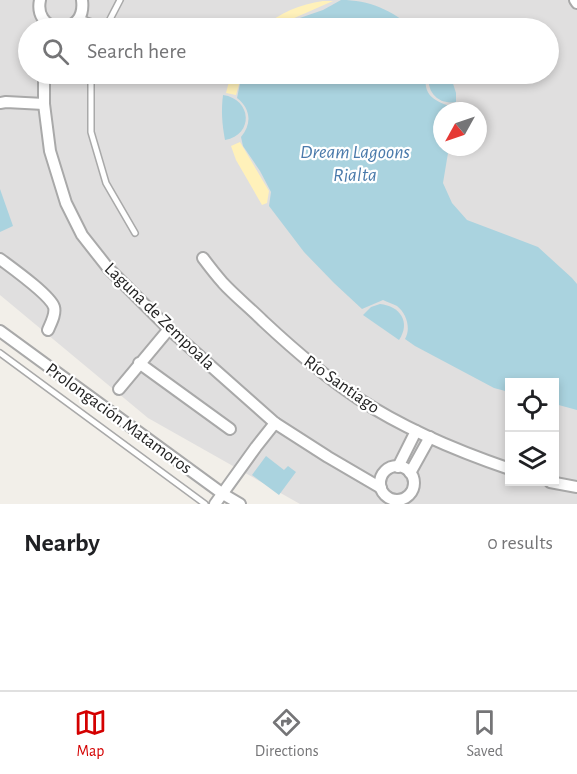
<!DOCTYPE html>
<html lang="en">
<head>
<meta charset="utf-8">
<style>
  :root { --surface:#fff; --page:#f2f2f2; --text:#202124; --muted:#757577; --line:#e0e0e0; --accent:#d40000 }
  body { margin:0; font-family:"Alegreya Sans",sans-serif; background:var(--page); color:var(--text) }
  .controls { position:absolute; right:18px; bottom:18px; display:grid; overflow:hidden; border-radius:0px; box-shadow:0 3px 9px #0003 }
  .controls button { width:54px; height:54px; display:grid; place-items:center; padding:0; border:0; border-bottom:2px solid var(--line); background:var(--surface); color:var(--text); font:30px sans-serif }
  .compass { position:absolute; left:433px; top:102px; width:54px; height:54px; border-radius:50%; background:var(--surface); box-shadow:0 3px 9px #0003; rotate:230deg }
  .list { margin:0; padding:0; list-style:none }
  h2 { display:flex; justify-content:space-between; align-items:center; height:78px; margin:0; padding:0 24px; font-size:26px }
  h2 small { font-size:20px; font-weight:400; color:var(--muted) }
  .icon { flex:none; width:33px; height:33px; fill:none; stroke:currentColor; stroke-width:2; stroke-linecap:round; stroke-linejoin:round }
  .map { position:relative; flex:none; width:577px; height:504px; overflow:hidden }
  .search { position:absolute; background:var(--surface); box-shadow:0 3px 9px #0003; left:18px; right:18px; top:18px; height:66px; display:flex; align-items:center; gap:15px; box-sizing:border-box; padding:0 21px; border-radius:33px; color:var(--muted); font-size:22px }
  .sheet { height:186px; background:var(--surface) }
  nav { display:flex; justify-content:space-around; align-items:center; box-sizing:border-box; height:84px; border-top:2px solid var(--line); background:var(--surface); font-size:16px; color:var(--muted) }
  nav a { display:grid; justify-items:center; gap:3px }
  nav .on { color:var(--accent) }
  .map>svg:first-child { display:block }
  .residential { fill:#e0dfdf; fill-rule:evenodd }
  .sand { fill:#fff1ba }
  .water { fill:#aad3df }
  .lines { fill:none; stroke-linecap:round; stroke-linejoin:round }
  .lane-casing { stroke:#a9a9a9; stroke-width:8 }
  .street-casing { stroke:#a9a9a9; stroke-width:14 }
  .lane { stroke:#fff; stroke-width:5 }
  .street { stroke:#fff; stroke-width:10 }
  .labels { text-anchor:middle; stroke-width:4.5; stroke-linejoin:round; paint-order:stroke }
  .street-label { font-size:18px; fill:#222; stroke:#fff }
  .water-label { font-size:20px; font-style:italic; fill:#4a7aab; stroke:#fff }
</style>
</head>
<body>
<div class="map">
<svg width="577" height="504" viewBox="0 0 577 504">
  <rect width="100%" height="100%" fill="#f2efe9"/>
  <path class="residential" d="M 0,0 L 577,0 L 577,504 L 300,504 L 148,418 L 0,295 ZM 28,28 L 548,28 L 548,74 L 28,74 ZM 442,111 L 478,111 L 478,147 L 442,147 ZM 510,382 L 554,382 L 554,482 L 510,482 Z"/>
  <g class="sand">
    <path d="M 323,1 L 333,1 L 292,19 L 276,28 L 261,28 C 280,13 300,4 323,1 Z"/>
    <path d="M 231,74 L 242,74 L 236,95 L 226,93 Z"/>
    <path d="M 240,142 L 269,191 L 267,203 L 262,205 L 236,160 L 231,146 Z"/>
  </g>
  <g class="water">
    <path d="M 341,0 C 369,0 392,10 412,28 L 280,28 L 294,20 L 323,10 Z"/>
    <path d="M 244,74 L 427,74 C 421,95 436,102 453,107 L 453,111 L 442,111 L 442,147 L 449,147 L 443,183 L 452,203 L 467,220 L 538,247 L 572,278 L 577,284 L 577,410 L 555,404 L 554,382 L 510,382 L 509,392 L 494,388 L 415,346 L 405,339 C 411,329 407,314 397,306 C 393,304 387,302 383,300 L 362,309 L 334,283 L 304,252 L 269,206 L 271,192 L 260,171 L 243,146 L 241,137 C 252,124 251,109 237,98 L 241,79 Z"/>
    <path d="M 429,74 L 450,74 L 456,93 L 456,102 C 438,105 426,92 429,74 Z"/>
    <path d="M 223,95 C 252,99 254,135 225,140 C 222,124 221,111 223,95 Z"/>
    <path d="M 0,189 L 13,226 L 0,232 Z"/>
    <path d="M 380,304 C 400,306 411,322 399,340 L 363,315 L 371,307 Z"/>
    <path d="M 266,456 L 284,470 L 288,466 L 296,472 L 279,495 L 252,475 Z"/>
  </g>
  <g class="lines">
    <g class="lane-casing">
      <g id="lane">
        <path d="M 80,18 L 106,27 L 120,0"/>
        <path d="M 91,74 L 91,132 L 106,183 L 135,233"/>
        <path d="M 0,353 L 205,504"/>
      </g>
    </g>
    <g class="street-casing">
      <g id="street">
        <path d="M 40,0 C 37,14 44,25 58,28"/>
        <path d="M 575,0 L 577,3"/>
        <path d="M 63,28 C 78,25 84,15 82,0"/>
        <path d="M 44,74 L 44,104 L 50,151 L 66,203 L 82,235 L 108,268 L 169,329 L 275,423 L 328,457 L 381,488"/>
        <path d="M 0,103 L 6,102 L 44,104"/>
        <path d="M 203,258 C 209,266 216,275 223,283 C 235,296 250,308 263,321 C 293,349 325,377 359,399 C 406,430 457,451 510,469"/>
        <path d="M 0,259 C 12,268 50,295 54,307 C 56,314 51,323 48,330"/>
        <path d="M 0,331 L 223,494 L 240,504"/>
        <path d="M 139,363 L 230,429"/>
        <path d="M 119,389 L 169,329"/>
        <circle cx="397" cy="483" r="17"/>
        <path d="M 398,467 L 416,431"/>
        <path d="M 410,473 L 430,437"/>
        <path d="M 550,482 L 577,487"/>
        <path d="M 215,504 L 256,447 L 275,423"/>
      </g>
    </g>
    <use href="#lane" class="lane"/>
    <use href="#street" class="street"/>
  </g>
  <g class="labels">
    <g class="street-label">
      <text transform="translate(160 316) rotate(44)" y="6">Laguna de Zempoala</text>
      <text transform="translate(342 384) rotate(35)" y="6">Río Santiago</text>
      <text transform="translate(119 418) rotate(36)" y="6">Prolongación Matamoros</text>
    </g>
    <g class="water-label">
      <text x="355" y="158">Dream Lagoons<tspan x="355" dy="23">Rialta</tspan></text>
    </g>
  </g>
</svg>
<div class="controls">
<button><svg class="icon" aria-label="locate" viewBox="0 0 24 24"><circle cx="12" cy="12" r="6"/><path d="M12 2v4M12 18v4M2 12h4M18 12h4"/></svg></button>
<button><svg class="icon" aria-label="layers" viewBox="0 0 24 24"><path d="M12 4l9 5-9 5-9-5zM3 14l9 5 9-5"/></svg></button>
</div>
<svg class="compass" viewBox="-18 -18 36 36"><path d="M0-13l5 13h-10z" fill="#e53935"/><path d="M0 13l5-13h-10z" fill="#757577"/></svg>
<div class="search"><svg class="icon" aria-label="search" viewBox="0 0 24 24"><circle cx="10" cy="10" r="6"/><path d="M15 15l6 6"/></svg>Search here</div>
</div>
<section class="sheet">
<h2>Nearby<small>0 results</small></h2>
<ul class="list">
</ul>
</section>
<nav>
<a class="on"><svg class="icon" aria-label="map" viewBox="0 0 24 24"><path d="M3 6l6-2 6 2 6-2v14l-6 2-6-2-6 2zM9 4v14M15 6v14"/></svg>Map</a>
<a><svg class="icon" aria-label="directions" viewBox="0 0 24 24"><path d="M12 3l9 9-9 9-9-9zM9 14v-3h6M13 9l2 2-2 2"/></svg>Directions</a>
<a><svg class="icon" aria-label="saved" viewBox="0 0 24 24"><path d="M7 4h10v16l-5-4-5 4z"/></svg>Saved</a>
</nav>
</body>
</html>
